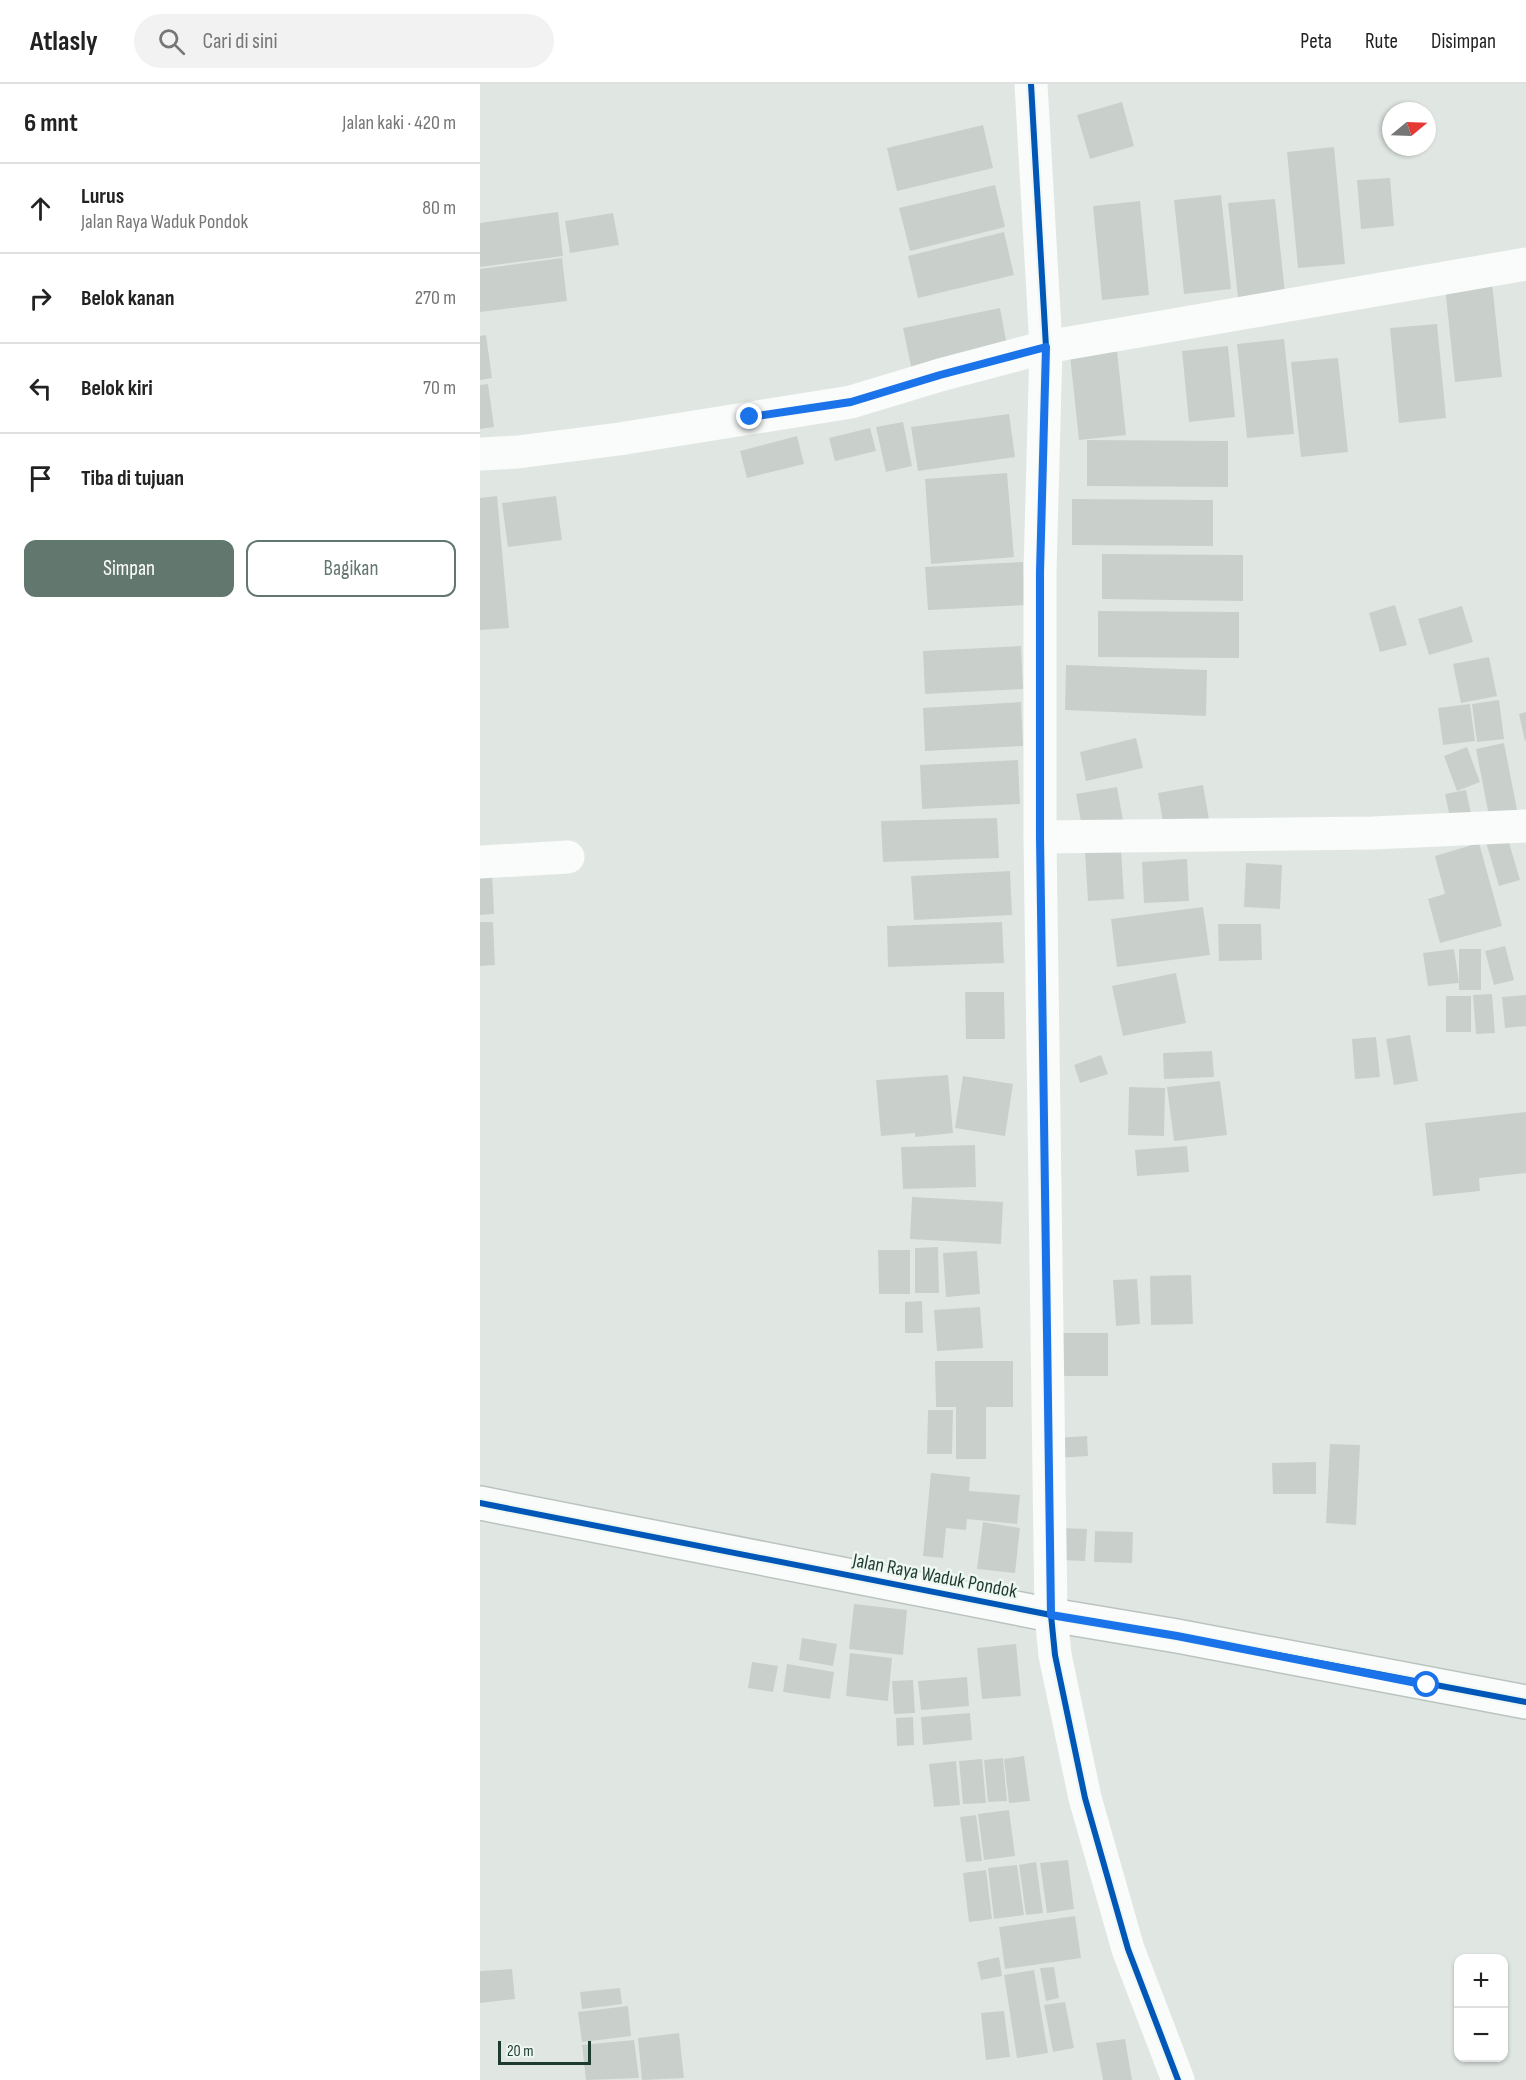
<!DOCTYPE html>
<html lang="id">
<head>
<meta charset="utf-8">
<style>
  :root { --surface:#fff; --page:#f2f2f2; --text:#222; --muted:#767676; --line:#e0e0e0; --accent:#62776e }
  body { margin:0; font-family:"Sofia Sans Condensed",sans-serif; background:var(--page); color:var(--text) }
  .controls { position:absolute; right:18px; bottom:18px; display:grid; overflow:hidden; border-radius:12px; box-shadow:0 2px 4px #0004 }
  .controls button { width:54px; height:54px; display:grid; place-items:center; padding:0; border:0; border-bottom:2px solid var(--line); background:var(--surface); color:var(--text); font:30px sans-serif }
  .compass { position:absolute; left:902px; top:18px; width:54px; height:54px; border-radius:50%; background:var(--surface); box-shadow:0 2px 4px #0004; rotate:71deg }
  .scale { position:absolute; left:18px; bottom:15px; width:93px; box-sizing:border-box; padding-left:6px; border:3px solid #1e3b2f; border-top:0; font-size:16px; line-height:21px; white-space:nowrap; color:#1e3b2f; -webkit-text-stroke:4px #eef7f1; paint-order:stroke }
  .stop { position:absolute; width:18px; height:18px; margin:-14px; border:4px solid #1a73e8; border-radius:50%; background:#fff }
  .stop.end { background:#1a73e8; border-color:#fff; box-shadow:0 2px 6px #0008 }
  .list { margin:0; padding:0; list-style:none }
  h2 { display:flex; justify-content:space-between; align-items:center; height:78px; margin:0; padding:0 24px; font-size:26px }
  h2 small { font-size:20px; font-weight:400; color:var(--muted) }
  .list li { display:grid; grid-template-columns:39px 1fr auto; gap:18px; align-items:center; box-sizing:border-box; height:90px; padding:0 24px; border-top:2px solid var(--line) }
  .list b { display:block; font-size:22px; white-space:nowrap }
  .list p { margin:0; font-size:20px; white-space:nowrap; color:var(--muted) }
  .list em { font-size:20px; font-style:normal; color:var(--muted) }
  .actions { display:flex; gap:12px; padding:18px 24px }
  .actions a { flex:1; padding:14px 0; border:2px solid var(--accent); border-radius:12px; text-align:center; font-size:21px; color:var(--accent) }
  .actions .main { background:var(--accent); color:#fff }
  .icon { flex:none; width:33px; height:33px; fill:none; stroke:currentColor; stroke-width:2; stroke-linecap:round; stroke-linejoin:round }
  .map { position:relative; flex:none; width:1046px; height:1996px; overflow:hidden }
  header { display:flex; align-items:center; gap:36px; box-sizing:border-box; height:84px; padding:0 30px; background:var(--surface); border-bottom:2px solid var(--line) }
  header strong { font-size:28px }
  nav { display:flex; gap:33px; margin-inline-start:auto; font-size:21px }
  .search { width:420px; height:54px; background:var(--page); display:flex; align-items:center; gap:15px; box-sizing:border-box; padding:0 21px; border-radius:33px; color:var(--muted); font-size:22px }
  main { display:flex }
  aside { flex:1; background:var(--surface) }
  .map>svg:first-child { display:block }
  .building { fill:#c9d0cc }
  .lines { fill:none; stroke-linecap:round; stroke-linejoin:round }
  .secondary-casing { stroke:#bac4bf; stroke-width:36 }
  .street { stroke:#fafbfb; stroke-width:33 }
  .secondary { stroke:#fafbfb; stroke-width:33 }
  .cycleway-casing { stroke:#eef7f1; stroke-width:10 }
  .cycleway { stroke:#0057b8; stroke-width:6 }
  .route { stroke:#1a73e8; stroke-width:8 }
  .labels { text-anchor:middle; stroke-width:5; stroke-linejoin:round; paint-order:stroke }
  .street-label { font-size:20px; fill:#1e3b2f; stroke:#eef7f1 }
</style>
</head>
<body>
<header>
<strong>Atlasly</strong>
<div class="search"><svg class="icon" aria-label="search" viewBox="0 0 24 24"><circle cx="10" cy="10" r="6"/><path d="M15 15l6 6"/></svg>Cari di sini</div>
<nav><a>Peta</a><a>Rute</a><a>Disimpan</a></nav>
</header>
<main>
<aside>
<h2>6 mnt<small>Jalan kaki · 420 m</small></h2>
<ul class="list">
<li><svg class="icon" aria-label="ahead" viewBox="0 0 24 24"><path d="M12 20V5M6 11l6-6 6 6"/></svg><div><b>Lurus</b><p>Jalan Raya Waduk Pondok</p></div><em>80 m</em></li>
<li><svg class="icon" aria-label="right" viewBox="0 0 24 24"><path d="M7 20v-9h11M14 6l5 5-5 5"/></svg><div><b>Belok kanan</b></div><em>270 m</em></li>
<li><svg class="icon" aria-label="left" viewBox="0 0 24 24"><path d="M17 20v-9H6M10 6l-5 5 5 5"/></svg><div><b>Belok kiri</b></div><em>70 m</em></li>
<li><svg class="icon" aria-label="arrive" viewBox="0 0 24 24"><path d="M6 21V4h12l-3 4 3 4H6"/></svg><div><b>Tiba di tujuan</b></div></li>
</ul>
<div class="actions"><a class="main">Simpan</a><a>Bagikan</a></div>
</aside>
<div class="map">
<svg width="1046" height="1996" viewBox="0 0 1046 1996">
  <rect width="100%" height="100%" fill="#e0e7e3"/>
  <g class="building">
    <path d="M 642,18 L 654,62 L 610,75 L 597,31 Z"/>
    <path d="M 503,41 L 513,84 L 417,107 L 407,64 Z"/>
    <path d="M 854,63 L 865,180 L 818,184 L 807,68 Z"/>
    <path d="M 910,94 L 914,142 L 881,145 L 877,96 Z"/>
    <path d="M 515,101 L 525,143 L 430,167 L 419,124 Z"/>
    <path d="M 741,111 L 751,205 L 704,210 L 694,116 Z"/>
    <path d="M 795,115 L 805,209 L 758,214 L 748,119 Z"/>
    <path d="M 660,117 L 669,211 L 622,216 L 613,122 Z"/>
    <path d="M 78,128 L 83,172 L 0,183 L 0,139 Z"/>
    <path d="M 133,129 L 139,161 L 90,169 L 85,137 Z"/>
    <path d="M 524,148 L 534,191 L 438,214 L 428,172 Z"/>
    <path d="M 82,174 L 87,217 L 0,228 L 0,185 Z"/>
    <path d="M 1012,199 L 1022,293 L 975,298 L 965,203 Z"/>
    <path d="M 520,224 L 528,267 L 432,287 L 423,244 Z"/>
    <path d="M 957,240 L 966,334 L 919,339 L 910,244 Z"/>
    <path d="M 6,251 L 12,294 L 0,296 L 0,252 Z"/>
    <path d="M 804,255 L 814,350 L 767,354 L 757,260 Z"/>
    <path d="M 636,257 L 646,351 L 599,356 L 589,262 Z"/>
    <path d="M 748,262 L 755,333 L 709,338 L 702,267 Z"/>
    <path d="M 858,274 L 868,368 L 821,373 L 811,278 Z"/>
    <path d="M 8,300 L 14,343 L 0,345 L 0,301 Z"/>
    <path d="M 529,330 L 535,373 L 438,387 L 431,343 Z"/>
    <path d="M 423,338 L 432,382 L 406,388 L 396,343 Z"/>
    <path d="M 390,344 L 396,367 L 355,377 L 349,354 Z"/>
    <path d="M 317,352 L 324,380 L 267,394 L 260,367 Z"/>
    <path d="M 607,356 L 748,357 L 748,403 L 607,402 Z"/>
    <path d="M 527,389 L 534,473 L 451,480 L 445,395 Z"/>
    <path d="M 17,412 L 29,544 L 0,546 L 0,414 Z"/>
    <path d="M 76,412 L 82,456 L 28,463 L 22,419 Z"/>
    <path d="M 592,415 L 733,416 L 733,462 L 592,461 Z"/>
    <path d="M 622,470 L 763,471 L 763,517 L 622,515 Z"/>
    <path d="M 543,478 L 546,521 L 448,526 L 445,483 Z"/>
    <path d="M 915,521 L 927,561 L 900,568 L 889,529 Z"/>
    <path d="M 982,522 L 993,558 L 949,571 L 938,535 Z"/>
    <path d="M 618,527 L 759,528 L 759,574 L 618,573 Z"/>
    <path d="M 541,562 L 543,605 L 445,610 L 443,567 Z"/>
    <path d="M 1009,573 L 1017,612 L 981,619 L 973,580 Z"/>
    <path d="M 586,581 L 727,586 L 726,632 L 585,626 Z"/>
    <path d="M 1019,616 L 1024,655 L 997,658 L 992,620 Z"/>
    <path d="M 541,618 L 543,662 L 445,667 L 443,624 Z"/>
    <path d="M 990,620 L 995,657 L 963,661 L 958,624 Z"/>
    <path d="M 1046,628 L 1046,656 L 1045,657 L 1039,630 Z"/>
    <path d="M 656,654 L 663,684 L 606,697 L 600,668 Z"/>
    <path d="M 1024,659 L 1039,736 L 1011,742 L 996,665 Z"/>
    <path d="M 987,663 L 1000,698 L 977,707 L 964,672 Z"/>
    <path d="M 538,676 L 540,720 L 442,725 L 440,681 Z"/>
    <path d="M 723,701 L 730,741 L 685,749 L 678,709 Z"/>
    <path d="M 637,703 L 644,742 L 603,749 L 596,710 Z"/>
    <path d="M 986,706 L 993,739 L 972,743 L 965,710 Z"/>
    <path d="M 517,734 L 519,774 L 403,778 L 401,737 Z"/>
    <path d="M 1027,752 L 1040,796 L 1019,802 L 1006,758 Z"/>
    <path d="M 999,759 L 1022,842 L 960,859 L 948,815 L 965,810 L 955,772 Z"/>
    <path d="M 641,765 L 644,815 L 608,817 L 605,767 Z"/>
    <path d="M 707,775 L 709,817 L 664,819 L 662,778 Z"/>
    <path d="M 766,779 L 802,781 L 800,825 L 764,823 Z"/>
    <path d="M 0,787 L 12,787 L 14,830 L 0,831 Z"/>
    <path d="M 530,787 L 532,831 L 434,836 L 431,792 Z"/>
    <path d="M 723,823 L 730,871 L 637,883 L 631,835 Z"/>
    <path d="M 0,838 L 13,838 L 15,881 L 0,882 Z"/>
    <path d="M 522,838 L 524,879 L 408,883 L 407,842 Z"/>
    <path d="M 738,840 L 781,840 L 782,876 L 739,877 Z"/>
    <path d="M 1025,862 L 1034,896 L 1014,901 L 1005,867 Z"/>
    <path d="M 974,865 L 979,899 L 948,902 L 943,869 Z"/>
    <rect x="979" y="865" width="22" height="41"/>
    <path d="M 696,889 L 706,939 L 643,952 L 632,902 Z"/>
    <path d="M 485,908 L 524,908 L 525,955 L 486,955 Z"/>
    <path d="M 1012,910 L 1015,949 L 996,950 L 993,911 Z"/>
    <path d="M 1046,911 L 1046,942 L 1025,944 L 1022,913 Z"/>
    <rect x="966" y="912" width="25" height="36"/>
    <path d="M 930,951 L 938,997 L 914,1001 L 906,955 Z"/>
    <path d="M 896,953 L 900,993 L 875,995 L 872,955 Z"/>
    <path d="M 732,967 L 734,993 L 684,995 L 683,969 Z"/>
    <path d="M 621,971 L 628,990 L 600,999 L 594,981 Z"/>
    <path d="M 468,991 L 473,1049 L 435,1053 L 435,1049 L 401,1052 L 396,996 Z"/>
    <path d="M 483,992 L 533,1000 L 525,1052 L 475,1044 Z"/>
    <path d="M 740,997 L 747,1051 L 694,1057 L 687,1003 Z"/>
    <path d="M 649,1003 L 685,1004 L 684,1052 L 648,1051 Z"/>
    <path d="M 1046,1028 L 1046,1089 L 999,1094 L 1000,1107 L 953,1112 L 945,1039 Z"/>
    <path d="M 495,1061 L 496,1103 L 423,1105 L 421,1063 Z"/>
    <path d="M 707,1062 L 709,1088 L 657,1092 L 655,1066 Z"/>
    <path d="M 432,1113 L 523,1118 L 521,1160 L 430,1155 Z"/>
    <path d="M 458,1163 L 459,1209 L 435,1209 L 435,1164 Z"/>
    <path d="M 398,1166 L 430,1166 L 430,1210 L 399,1210 Z"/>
    <path d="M 497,1167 L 500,1210 L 466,1213 L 463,1169 Z"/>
    <path d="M 711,1191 L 713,1240 L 671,1241 L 670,1192 Z"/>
    <path d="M 657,1195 L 660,1240 L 636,1242 L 633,1196 Z"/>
    <path d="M 442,1217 L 443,1249 L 425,1249 L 425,1218 Z"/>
    <path d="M 500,1223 L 503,1264 L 457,1267 L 454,1226 Z"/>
    <path d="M 577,1249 L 628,1249 L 628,1292 L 578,1292 Z"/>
    <path d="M 455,1277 L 533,1277 L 533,1323 L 506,1323 L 506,1375 L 476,1375 L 476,1323 L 456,1323 Z"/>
    <path d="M 448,1326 L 473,1326 L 472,1370 L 447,1370 Z"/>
    <path d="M 607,1352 L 608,1372 L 576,1374 L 576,1354 Z"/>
    <path d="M 850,1360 L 880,1361 L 876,1441 L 846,1439 Z"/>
    <path d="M 836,1378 L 836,1410 L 793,1410 L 792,1379 Z"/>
    <path d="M 451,1389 L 490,1393 L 489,1407 L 540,1411 L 537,1440 L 487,1435 L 486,1446 L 466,1444 L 463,1474 L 443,1472 Z"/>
    <path d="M 503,1438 L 540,1444 L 535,1489 L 497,1485 Z"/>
    <path d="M 582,1444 L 607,1445 L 605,1477 L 581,1476 Z"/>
    <path d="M 615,1447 L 653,1448 L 652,1479 L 614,1478 Z"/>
    <path d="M 374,1520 L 427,1526 L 423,1571 L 369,1565 Z"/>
    <path d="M 322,1554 L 357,1560 L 353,1582 L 319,1576 Z"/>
    <path d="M 536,1560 L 541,1612 L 502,1615 L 497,1564 Z"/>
    <path d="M 370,1569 L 412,1574 L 408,1617 L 366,1612 Z"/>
    <path d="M 272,1578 L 298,1582 L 293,1608 L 268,1604 Z"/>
    <path d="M 307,1580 L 354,1588 L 350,1615 L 303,1608 Z"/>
    <path d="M 487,1593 L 489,1622 L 441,1626 L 438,1597 Z"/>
    <path d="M 433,1596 L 435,1629 L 414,1630 L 412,1597 Z"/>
    <path d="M 490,1629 L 492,1656 L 443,1661 L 441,1633 Z"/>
    <path d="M 433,1633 L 434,1661 L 417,1662 L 416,1634 Z"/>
    <path d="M 544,1672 L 550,1717 L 529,1719 L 524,1675 Z"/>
    <path d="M 523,1674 L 527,1717 L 508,1718 L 504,1676 Z"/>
    <path d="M 502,1675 L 506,1719 L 483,1720 L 479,1677 Z"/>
    <path d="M 476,1677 L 480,1721 L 454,1723 L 449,1680 Z"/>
    <path d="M 529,1726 L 535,1772 L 504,1776 L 498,1730 Z"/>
    <path d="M 496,1731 L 502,1777 L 486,1778 L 480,1733 Z"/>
    <path d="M 588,1776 L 594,1825 L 567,1829 L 560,1779 Z"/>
    <path d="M 556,1778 L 563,1829 L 546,1831 L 539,1781 Z"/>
    <path d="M 537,1781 L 544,1831 L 514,1835 L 508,1784 Z"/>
    <path d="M 506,1786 L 512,1835 L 489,1838 L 483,1789 Z"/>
    <path d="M 595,1832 L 601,1874 L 525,1885 L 519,1843 Z"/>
    <path d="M 519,1873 L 522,1892 L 501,1896 L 497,1878 Z"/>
    <path d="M 574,1883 L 579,1914 L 566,1917 L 560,1884 Z"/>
    <path d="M 32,1885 L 35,1915 L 0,1919 L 0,1887 Z"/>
    <path d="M 554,1886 L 568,1969 L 537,1974 L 524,1891 Z"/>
    <path d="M 140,1904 L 142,1920 L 102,1925 L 100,1908 Z"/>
    <path d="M 585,1918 L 594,1964 L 573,1968 L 564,1921 Z"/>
    <path d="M 148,1922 L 151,1952 L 102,1958 L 98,1928 Z"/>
    <path d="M 524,1927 L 530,1973 L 506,1976 L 501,1929 Z"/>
    <path d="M 199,1949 L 204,1994 L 162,1996 L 158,1954 Z"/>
    <path d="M 645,1955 L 652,1996 L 623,1996 L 616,1959 Z"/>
    <path d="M 154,1956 L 159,1994 L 106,1996 L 102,1961 Z"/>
  </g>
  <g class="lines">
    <g class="secondary-casing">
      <path id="secondary" d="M 0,1419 L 571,1531 L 697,1552 L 1046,1618"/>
    </g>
    <g class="street">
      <path d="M 551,0 L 566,263 L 560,488 L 560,753 L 571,1531 L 575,1571 L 605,1714 L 648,1865 L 698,1996"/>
      <path d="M 0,370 L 38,368 L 139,355 L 371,318 L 460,291 L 566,263 L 1046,180"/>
      <path d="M 560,753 L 893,749 L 1046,742"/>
      <path d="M 0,778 L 88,773"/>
    </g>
    <use href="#secondary" class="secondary"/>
    <g class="cycleway-casing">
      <g id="cycleway">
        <path d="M 551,0 L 566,263 L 560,488 L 560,753 L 571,1531 L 575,1571 L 605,1714 L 648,1865 L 698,1996"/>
        <path d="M 0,1419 L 571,1531 L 697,1552 L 1046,1618"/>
      </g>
    </g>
    <use href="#cycleway" class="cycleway"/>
  </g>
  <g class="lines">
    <path class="route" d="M 270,333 L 371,318 L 460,291 L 566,263 L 560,488 L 560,753 L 571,1531 L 697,1552 L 947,1601"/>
  </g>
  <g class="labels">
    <g class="street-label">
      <text transform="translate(455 1491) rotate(11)" y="7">Jalan Raya Waduk Pondok</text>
    </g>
  </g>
</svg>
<div class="controls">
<button>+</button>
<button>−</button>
</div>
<svg class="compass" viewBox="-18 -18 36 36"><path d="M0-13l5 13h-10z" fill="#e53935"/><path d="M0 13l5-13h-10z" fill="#767676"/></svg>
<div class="scale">20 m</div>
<div class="stop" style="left:947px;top:1601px"></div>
<div class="stop end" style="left:270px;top:333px"></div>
</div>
</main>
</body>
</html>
